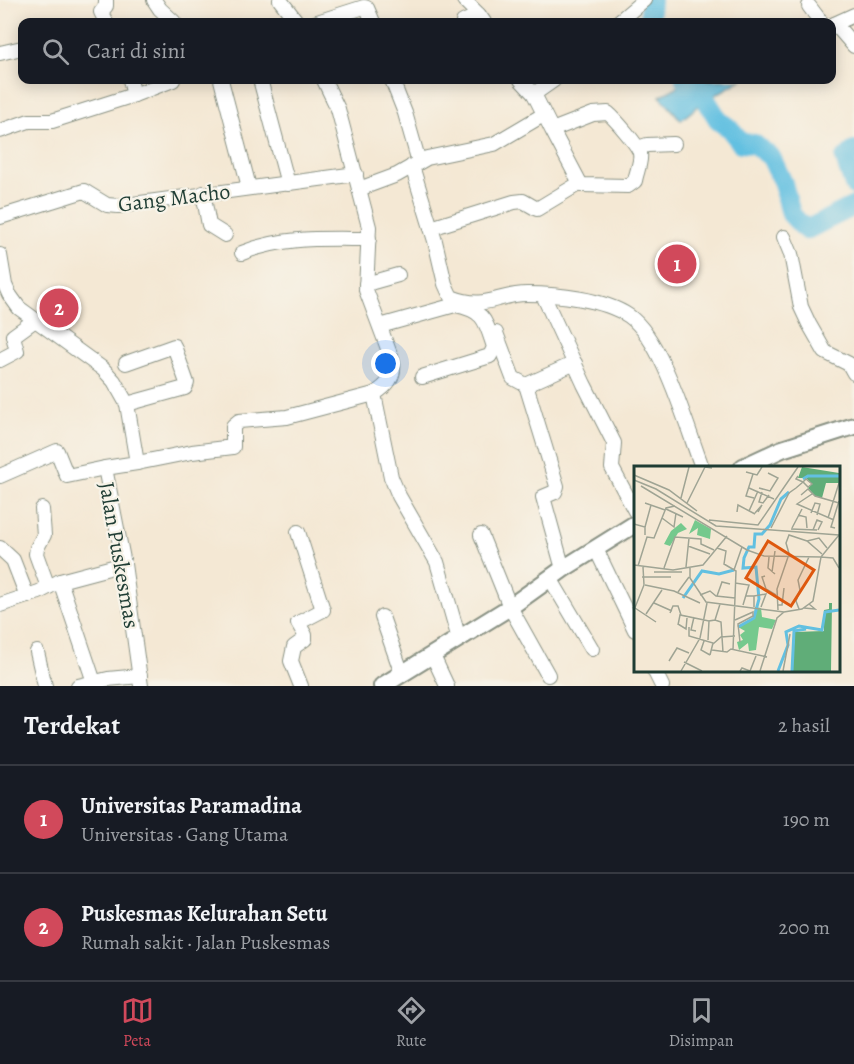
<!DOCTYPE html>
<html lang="id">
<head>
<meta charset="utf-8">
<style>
  :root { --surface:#171b24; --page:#242831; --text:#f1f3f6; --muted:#9ea1a6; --line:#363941; --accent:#d1495b }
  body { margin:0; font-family:Alegreya,serif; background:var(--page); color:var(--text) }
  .you { position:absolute; left:386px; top:364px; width:21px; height:21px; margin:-15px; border:4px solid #fff; border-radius:50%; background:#1a73e8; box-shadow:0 0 0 9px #1a73e833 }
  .badge { display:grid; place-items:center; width:39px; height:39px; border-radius:50%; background:var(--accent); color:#fff; font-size:20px; font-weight:700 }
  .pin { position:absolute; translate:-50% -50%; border:3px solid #fff; box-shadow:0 2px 6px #0006 }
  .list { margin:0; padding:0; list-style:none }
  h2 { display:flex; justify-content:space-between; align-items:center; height:78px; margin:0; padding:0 24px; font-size:26px }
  h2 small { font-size:20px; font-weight:400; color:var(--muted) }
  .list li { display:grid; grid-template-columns:39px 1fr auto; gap:18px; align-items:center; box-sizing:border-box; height:108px; padding:0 24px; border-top:2px solid var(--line) }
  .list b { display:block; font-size:22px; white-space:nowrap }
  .list p { margin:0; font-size:20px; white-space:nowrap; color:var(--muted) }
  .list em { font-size:20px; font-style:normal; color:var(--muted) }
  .icon { flex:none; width:33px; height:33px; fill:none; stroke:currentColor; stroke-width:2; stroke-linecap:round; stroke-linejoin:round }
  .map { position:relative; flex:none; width:854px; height:686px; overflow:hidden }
  .search { position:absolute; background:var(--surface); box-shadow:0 3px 15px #0003; left:18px; right:18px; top:18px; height:66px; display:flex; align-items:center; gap:15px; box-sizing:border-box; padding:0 21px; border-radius:12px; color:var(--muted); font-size:22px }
  .sheet { height:294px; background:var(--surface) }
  nav { display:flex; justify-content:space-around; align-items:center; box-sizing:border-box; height:84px; border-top:2px solid var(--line); background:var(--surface); font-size:16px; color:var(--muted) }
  nav a { display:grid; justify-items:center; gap:3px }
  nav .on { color:var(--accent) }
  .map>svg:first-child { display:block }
  .water { fill:#62c0e1; stroke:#407e8a; stroke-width:1.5 }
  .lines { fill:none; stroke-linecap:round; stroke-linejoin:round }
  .river { stroke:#62c0e1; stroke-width:20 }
  .minor-casing { stroke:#8a9284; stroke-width:16 }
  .major-casing { stroke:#8a9284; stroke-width:20 }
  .minor { stroke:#fff; stroke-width:14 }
  .major { stroke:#fff; stroke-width:16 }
  .labels { text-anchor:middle; stroke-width:4.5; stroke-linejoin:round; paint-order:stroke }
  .street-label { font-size:22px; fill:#1f3d34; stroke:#f7f3e8 }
  .inset-river { fill:none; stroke:#62c0e1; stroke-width:3 }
  .inset-road { fill:none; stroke:#9fa494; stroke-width:1.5 }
  .view { fill:#de580e; fill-opacity:0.15; stroke:#de580e; stroke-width:3 }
  .inset-edge { fill:none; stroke:#1f3d34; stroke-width:3 }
</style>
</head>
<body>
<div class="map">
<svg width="854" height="686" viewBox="0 0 854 686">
  <rect width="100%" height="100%" fill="#f7f3e8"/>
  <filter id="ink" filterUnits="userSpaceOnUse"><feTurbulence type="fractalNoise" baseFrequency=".0167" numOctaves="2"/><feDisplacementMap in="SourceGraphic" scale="12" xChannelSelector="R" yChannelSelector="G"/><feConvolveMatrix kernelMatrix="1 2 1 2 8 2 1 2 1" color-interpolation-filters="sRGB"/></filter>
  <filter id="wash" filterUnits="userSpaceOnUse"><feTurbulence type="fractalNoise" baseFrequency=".008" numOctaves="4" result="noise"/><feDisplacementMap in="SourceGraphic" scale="24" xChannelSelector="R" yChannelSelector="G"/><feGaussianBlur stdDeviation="1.35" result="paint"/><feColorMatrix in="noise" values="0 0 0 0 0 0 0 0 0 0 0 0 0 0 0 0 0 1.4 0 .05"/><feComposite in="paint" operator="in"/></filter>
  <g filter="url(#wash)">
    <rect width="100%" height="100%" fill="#f4e8d4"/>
    <path class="water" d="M 690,80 L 741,80 L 703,102 L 681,120 L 660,96 Z"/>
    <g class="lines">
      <g class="river">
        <path d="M 649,22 L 651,0"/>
        <path d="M 685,80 L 697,85 L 719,121 L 729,128 L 741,143 L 754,144 L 771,157 L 783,183 L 791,214 L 806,230 L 854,206"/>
        <path d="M 854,151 L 845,159 L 854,185"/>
      </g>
    </g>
  </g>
  <g filter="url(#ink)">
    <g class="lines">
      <g class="minor-casing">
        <g id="minor">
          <path d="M 106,0 L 106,6 L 101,12 L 106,22"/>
          <path d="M 154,0 L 160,9 L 174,22"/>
          <path d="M 280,0 L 297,22"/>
          <path d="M 464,0 L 479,15"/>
          <path d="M 809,6 L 821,22"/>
          <path d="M 317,22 L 364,7 L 367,8 L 373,22"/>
          <path d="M 463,22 L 479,15 L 484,22"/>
          <path d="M 618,22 L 644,0"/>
          <path d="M 835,24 L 854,46"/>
          <path d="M 832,25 L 854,15"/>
          <path d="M 0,53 L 22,48"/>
          <path d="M 130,80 L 134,95"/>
          <path d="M 221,80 L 249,187"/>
          <path d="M 324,80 L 338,109 L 369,227 L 366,290 L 393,362 C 395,377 387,386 374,394 L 391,477 L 399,496 L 437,562 L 459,639"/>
          <path d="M 392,80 L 405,113 L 419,162"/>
          <path d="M 521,80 L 534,94 L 552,130 L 593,114 L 608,113 C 615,119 638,145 640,153 C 642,161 636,173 635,181 L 628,186 L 581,185 L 552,130"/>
          <path d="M 261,83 L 288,184"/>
          <path d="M 534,94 L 554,80"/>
          <path d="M 0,131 L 29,121 L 52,121 L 134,95 L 173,80"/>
          <path d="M 638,148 L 647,145 L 674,144"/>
          <path d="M 412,166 L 435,241 L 445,284 L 451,297 C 487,311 496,294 527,294 C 557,294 604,299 629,316 C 663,340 687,428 702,467"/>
          <path d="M 359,189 L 397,175 L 427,158 L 494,144 L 543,115"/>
          <path d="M 203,193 L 209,225 L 225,235"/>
          <path d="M 0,217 L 84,191 L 107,205 L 118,206 L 356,174"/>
          <path d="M 431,228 L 514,202 L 523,201 L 537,209 L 580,183"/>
          <path d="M 784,237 L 791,254 L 801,307 L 809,324 L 825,352 L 849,364 L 854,373"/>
          <path d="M 242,253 C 283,236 325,239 369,239"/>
          <path d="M 0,255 L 5,285 L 9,294 L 19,308 L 103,369 L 114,381 L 127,404 L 137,463 L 105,468 L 124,564 L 141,686"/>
          <path d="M 366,284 L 398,275"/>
          <path d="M 543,295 L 584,384 L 614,443 L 612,468 L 635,511"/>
          <path d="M 380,326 L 455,305 C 485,311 485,320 494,347 L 490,356 L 422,377"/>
          <path d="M 496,333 L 513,378 L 526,385 L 575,363"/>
          <path d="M 0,360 L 17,351 L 13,336 L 35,320"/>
          <path d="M 126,363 L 174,346 L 187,383 L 185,388 L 127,404"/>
          <path d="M 526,385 L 557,486 L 555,492 L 543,497 L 563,569"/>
          <path d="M 137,463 L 192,452 L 233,447 L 233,426 L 239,421 L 287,417 L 374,394"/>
          <path d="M 0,476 L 57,451 L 67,476 L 105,468"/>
          <path d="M 42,509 L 44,535 L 37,548 L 36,554 L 48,587"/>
          <path d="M 298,532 L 323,610 L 298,623 L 305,635 L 305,639 L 294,647 L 291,661 L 301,686"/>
          <path d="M 481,535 L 510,607 L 548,675"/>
          <path d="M 0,548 L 13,560 L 27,596"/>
          <path d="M 596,549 L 635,630"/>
          <path d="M 550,578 L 592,649"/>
          <path d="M 60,581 L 94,682"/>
          <path d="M 0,605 L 39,592 L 60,581 L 124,564"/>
          <path d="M 382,617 L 402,674"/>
          <path d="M 37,652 L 45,686"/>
          <path d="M 433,656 L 447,686"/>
          <path d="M 654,670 L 662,686"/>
          <path d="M 78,686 L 108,679 L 140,676"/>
        </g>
      </g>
      <g class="major-casing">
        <g id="major">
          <path d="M 743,467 L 782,449 L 854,426"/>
          <path d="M 382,686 L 510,607 L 563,569 L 635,524"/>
        </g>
      </g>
      <use href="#minor" class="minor"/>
      <use href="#major" class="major"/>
    </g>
  </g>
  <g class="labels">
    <g class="street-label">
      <text transform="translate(174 197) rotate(-7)" y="8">Gang Macho</text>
      <text transform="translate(120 555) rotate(80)" y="8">Jalan Puskesmas</text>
    </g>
  </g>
  <g transform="translate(634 466)">
    <rect width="206" height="206" fill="#f4e8d4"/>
    <path d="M 61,54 L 77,63 L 76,73 L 63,69 L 64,62 L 55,68 ZM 47,57 L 53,63 L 44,67 L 36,80 L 30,78 L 37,65 ZM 121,141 L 127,142 L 128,151 L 142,154 L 138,163 L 125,161 L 122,184 L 115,185 L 114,177 L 105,184 L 103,176 L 109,174 L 106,169 L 111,165 L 104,161 L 120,152 Z" fill="#75c98d"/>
    <path d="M 168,1 L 205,7 L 205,17 L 192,17 L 188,32 L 181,30 L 174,22 L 178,18 L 172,12 L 164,12 ZM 195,137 L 198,137 L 197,205 L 158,205 L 161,166 L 190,165 L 190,144 L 195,143 Z" fill="#60ad78"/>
    <path class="inset-river" d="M 169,13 L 174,10 L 205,10M 49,132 L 68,105 L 85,108 L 100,104M 104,161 L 120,152 L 125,133 L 122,101 L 109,102 L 110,92 L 115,81 L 120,81 L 121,68 L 128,68 L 136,59 L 147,33 L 155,26M 144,205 L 154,179 L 152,166 L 165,160 L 188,164 L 191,146 L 205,144M 158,205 L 160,165 L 172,163"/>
    <path class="inset-road" d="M 112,6 L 123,9 L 128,1M 119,8 L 112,30 L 120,32M 0,9 L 35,24 L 63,45M 0,14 L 22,23 L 82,60 L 205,69M 7,20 L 113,84 L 130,90 L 187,91 L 205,69M 115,22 L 140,33M 125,22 L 136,25 L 144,12 L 134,7M 128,26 L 125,36 L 129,37 L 135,29M 178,28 L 163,38 L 200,54M 167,29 L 174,23 L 181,30 L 205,37M 47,32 L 55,1M 11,37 L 31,44M 53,37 L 71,1 L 78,2M 32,43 L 49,51M 115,45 L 124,25M 103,46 L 104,39 L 121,48M 121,47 L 128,39 L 124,46M 177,47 L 181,37 L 186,38 L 183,49M 164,49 L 172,51 L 173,62M 28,52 L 40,61 L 42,47M 194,52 L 205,17M 75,54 L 124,59 L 164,1M 0,58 L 11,61 L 11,69M 11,61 L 17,39M 137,62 L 155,27 L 162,22 L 169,16 L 172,13 L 178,18 L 174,21 L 169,16 L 162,13 L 164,10M 158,62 L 168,43M 201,62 L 197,61 L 205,35M 157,63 L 183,64M 179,64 L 183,54 L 188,56 L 184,64M 173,75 L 185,72 L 193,82M 54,80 L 76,88M 83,82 L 92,85 L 90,98 L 102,105 L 99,184M 135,91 L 134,102 L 141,108M 156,91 L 152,77 L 155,69 L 173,75 L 188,88M 0,99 L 39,104 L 69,99 L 93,70M 4,100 L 13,71 L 20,72 L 32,42 L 41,40M 52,101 L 55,72M 56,101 L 56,112 L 72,136 L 150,146M 30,102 L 41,71 L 67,73 L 67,78 L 80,84M 100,104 L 108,81M 20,106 L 48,106M 138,106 L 141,85M 131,110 L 128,111 L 132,123 L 142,129M 8,111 L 37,111M 101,117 L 115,119 L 109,139M 11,119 L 40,125 L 66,137M 44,126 L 55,111M 66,129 L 76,125 L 82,130 L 101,132M 83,130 L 88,116 L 96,118M 112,130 L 120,130 L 120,141M 120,130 L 132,128 L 127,141M 20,137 L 38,145M 143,139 L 148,139 L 150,122M 1,142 L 22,156M 170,142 L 181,143 L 175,138M 165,143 L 162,135 L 166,124 L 164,114 L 175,91M 0,144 L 10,119 L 9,101M 144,144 L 143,123 L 154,91M 36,147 L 39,140 L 44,140 L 47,149M 12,148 L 28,124M 60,151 L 57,164 L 62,165M 81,154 L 87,156 L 89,186M 101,154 L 119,146 L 119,150 L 104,158 L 106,176M 44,158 L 52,163 L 53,152M 44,159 L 46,149 L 75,155M 55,161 L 55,170 L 79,177 L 76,189M 74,174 L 75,155 L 81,154 L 86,138M 70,175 L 67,184 L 76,189M 79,178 L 87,171 L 101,170M 78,184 L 93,186 L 97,183 L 133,191M 35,195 L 43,182 L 55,187M 50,196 L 68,205M 47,205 L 66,172 L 73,137M 106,205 L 108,202 L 116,205 L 122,190M 126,205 L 143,152 L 150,146 L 168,143 L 179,135 L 187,91 L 199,92 L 205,102M 149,205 L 156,168"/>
    <path class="view" d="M 134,75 L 180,104 L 157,140 L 112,112 Z"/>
    <rect width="206" height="206" class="inset-edge"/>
  </g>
</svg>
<div class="you"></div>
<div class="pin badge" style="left:677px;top:264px">1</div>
<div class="pin badge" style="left:59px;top:308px">2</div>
<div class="search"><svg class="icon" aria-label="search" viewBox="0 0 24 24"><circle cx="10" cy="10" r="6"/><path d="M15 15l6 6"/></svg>Cari di sini</div>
</div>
<section class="sheet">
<h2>Terdekat<small>2 hasil</small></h2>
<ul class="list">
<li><span class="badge">1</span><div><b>Universitas Paramadina</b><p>Universitas · Gang Utama</p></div><em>190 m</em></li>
<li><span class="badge">2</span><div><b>Puskesmas Kelurahan Setu</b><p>Rumah sakit · Jalan Puskesmas</p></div><em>200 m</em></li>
</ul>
</section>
<nav>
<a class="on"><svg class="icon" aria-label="map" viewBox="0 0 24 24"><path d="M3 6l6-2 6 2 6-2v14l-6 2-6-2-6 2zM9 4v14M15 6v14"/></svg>Peta</a>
<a><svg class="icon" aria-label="directions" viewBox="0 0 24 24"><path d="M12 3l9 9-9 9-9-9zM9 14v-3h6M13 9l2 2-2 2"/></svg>Rute</a>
<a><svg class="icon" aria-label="saved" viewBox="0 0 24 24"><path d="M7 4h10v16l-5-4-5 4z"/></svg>Disimpan</a>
</nav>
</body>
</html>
